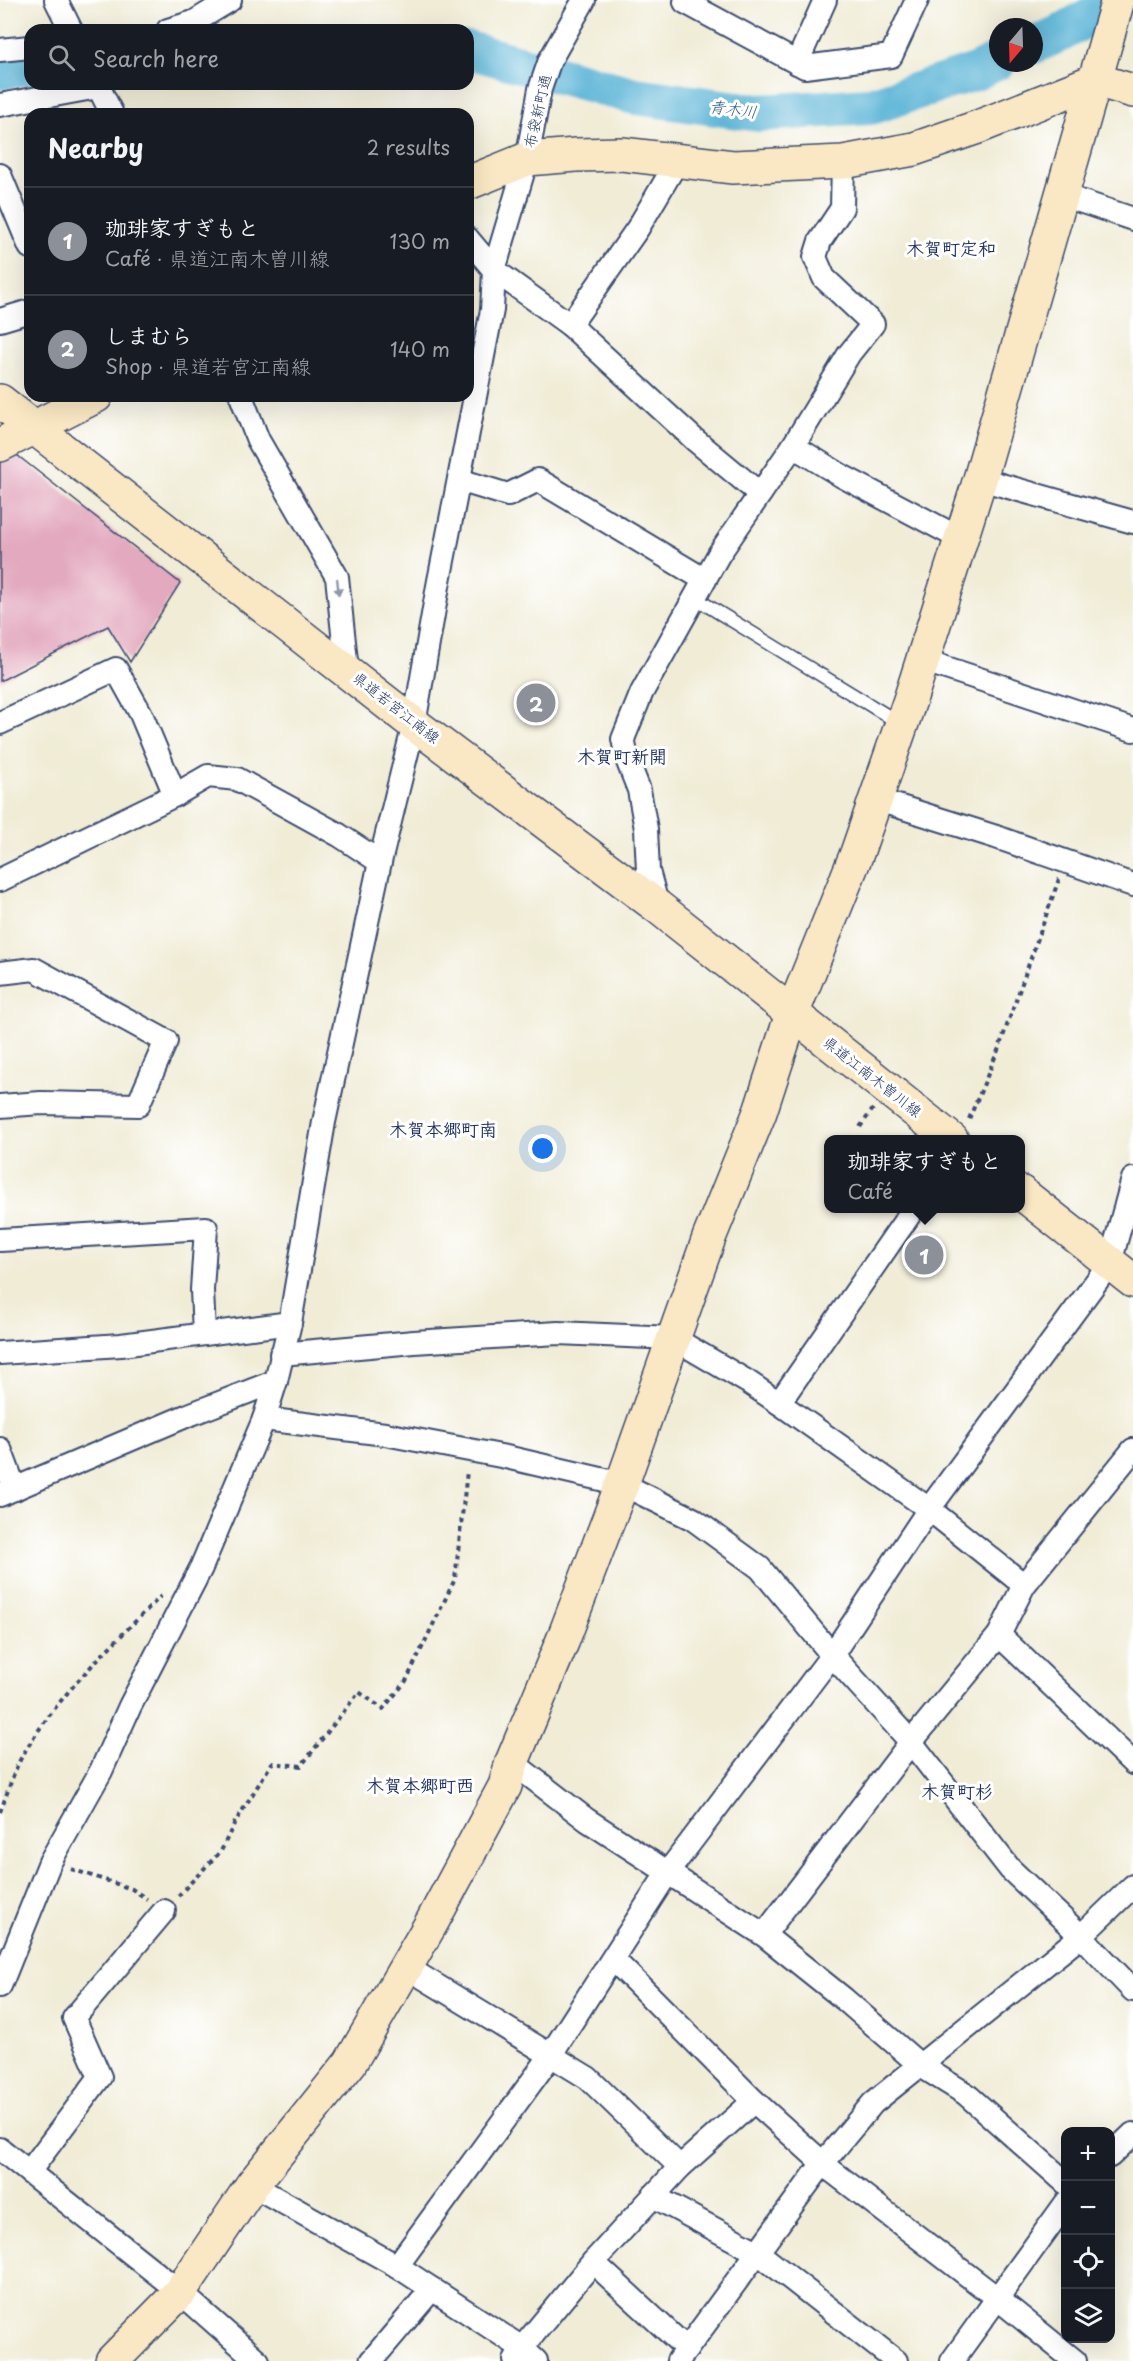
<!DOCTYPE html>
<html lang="en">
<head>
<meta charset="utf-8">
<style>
  :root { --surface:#171b24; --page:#242831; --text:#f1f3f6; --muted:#9ea1a6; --line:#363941; --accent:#8c9099 }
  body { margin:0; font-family:"Playpen Sans","Klee One",sans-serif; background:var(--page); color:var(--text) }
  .controls { position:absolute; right:18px; bottom:18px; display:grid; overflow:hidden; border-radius:12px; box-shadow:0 6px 24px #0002 }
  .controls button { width:54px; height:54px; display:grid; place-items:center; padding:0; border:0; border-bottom:2px solid var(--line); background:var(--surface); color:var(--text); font:30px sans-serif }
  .compass { position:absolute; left:989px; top:18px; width:54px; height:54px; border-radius:50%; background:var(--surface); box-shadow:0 6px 24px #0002; rotate:199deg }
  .you { position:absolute; left:543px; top:1149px; width:21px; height:21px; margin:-15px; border:4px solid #fff; border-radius:50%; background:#1a73e8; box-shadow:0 0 0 9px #1a73e833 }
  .badge { display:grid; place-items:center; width:39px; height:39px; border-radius:50%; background:var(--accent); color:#fff; font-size:20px; font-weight:700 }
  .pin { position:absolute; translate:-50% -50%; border:3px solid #fff; box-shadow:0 2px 6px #0006 }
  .popup { position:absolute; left:824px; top:1135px; width:201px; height:78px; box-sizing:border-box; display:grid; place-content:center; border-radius:12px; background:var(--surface); filter:drop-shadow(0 2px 4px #0005); font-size:20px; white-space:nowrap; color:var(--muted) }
  .popup b { font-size:22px; color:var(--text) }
  .popup::after { content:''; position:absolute; left:50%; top:100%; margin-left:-12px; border:12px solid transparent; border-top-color:var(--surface) }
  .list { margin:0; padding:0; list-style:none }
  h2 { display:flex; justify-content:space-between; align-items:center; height:78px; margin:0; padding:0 24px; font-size:26px }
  h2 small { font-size:20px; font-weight:400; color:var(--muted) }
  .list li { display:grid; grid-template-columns:39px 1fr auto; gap:18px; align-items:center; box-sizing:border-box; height:108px; padding:0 24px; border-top:2px solid var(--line) }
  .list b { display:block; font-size:22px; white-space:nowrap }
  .list p { margin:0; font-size:20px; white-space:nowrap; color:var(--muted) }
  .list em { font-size:20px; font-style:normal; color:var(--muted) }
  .icon { flex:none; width:33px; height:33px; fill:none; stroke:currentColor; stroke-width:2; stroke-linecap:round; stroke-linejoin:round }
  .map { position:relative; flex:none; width:1133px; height:2361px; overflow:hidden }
  .search { position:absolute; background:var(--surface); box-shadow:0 6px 24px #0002; left:24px; top:24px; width:450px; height:66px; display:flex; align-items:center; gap:15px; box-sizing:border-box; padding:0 21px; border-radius:18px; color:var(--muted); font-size:22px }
  .panel { position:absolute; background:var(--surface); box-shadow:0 6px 24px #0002; left:24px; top:108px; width:450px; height:294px; border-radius:18px }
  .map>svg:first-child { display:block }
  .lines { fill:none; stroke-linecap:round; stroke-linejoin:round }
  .river { stroke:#58b3d6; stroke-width:38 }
  .building { fill:#e3a9be }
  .lane-casing { stroke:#3b4b70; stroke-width:15 }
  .street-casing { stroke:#3b4b70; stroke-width:26 }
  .secondary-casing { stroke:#3b4b70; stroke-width:36 }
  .path { stroke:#3b4b70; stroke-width:4; stroke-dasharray:4.5 4.5; stroke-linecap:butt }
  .lane { stroke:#fff; stroke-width:12 }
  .street { stroke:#fff; stroke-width:22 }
  .secondary { stroke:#fae7c3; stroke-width:33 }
  .oneway { fill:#8d97ae }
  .labels { text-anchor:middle; stroke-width:6; stroke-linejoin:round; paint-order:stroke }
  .street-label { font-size:15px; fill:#1b2f5e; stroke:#fff }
  .water-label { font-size:16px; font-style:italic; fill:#305d88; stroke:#fff }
  .quarter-label { font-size:18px; font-weight:bold; fill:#1b2f5e; stroke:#fff }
</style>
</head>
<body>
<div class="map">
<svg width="1133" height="2361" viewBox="0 0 1133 2361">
  <rect width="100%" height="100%" fill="#fff"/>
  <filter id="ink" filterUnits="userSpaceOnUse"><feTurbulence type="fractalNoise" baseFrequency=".0167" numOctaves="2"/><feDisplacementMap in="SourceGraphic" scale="12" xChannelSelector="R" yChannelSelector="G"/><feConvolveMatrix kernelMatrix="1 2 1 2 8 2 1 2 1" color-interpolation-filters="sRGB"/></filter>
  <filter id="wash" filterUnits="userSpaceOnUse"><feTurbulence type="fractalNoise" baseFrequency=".008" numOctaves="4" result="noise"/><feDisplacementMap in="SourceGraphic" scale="24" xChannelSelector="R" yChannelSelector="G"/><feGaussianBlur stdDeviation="1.35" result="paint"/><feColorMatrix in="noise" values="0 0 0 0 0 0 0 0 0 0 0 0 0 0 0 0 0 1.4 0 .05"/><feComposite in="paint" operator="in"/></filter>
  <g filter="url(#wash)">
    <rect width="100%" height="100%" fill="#f0ecd6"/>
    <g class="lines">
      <g class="river">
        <path d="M 1034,45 L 1061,33 L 1118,0"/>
        <path d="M 468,50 L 635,96 L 759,113 L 871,106 L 975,72 L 998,61"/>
        <path d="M 0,71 L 30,66"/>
      </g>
    </g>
    <g id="blocks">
      <path class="building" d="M 13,452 L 180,583 L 130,662 L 108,626 L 0,681 L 0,459 Z"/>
    </g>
  </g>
  <g filter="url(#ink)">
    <use href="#blocks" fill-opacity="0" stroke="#3b4b70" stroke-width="1.5"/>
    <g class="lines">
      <g class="lane-casing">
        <path id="lane" d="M 695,598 L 901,724"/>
      </g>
      <g class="street-casing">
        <g id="street">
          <path d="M 56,0 L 71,30"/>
          <path d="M 685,2 L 805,67 L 891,56 L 917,0"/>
          <path d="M 168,30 L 194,22 L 230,0"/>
          <path d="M 0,50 L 30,47"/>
          <path d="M 797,63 L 825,0"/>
          <path d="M 97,84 L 112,114"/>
          <path d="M 0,105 L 98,87"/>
          <path d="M 0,175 L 30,247"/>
          <path d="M 1062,195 L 1133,219"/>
          <path d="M 468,239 L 494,270 L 570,325 L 695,440 L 760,494"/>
          <path d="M 0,320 L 30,311"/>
          <path d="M 570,325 L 638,228 L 678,160"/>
          <path d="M 241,396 L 258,440 L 337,577 L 347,670"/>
          <path d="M 793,446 L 842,476 L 961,539"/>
          <path d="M 980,479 L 1133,522"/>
          <path d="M 459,480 L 508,495 L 538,480 L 705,580"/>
          <path d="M 922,660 L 1133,730"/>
          <path d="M 0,723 L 116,669 L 141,714 L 175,795 L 0,880"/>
          <path d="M 175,795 L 208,776 L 237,779 L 339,835 L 380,862"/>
          <path d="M 875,799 L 996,837 L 1133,885"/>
          <path d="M 658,907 L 648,871 L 646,829 L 639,790 L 628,762 L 623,739 L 642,692 L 719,554 L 793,446 L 849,354 L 873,324 L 824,278 L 815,257 L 820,241 L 842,208 L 843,162"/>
          <path d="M 0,973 L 34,969 L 166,1041 L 138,1105 L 41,1103 L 0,1106"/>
          <path d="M 0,1240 L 206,1228 L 202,1290 L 204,1334"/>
          <path d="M 0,1353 L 121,1345 L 290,1323"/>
          <path d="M 281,1354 L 414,1342 L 558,1333 L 673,1338 L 748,1382 L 779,1403 L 929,1509 L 1024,1585"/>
          <path d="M 779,1403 L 914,1208"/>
          <path d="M 264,1419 L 385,1434 L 506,1457 L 622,1484 L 693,1519 L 760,1568 L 832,1655 L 911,1742 L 1010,1869 L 1081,1936 L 1133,1990"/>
          <path d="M 0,1449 L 15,1489"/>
          <path d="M 0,1495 L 186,1416 L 276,1381"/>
          <path d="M 999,1635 L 1133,1763"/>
          <path d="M 512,1762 L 587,1820 L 764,1935 L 844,1999 L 921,2066 L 966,2094 L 1066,2183"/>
          <path d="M 764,1935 L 911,1742 L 999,1635 L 1024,1585 L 1133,1450"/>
          <path d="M 613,1959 L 754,2101 L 828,2168 L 997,2298 L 1075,2361"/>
          <path d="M 406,1967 L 588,2078 L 680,2167"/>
          <path d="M 0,1986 L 50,1862 L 101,1771 L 130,1706 L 201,1568 L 264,1419 L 276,1381 L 290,1323 L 324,1122 L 380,862 L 414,724 L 438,586 L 492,310 L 494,270 L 527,159 L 540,89 L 550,60 L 584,0"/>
          <path d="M 0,2149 L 180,2292 L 258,2361"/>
          <path d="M 1110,2156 L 1133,2134"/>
          <path d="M 29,2172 L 100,2077 L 74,2018 L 164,1911"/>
          <path d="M 252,2185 L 397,2266"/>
          <path d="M 653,2196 L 757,2252 L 896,2361"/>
          <path d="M 593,2262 L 687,2349"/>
          <path d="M 515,2360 L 522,2348 L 593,2262 L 680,2167 L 754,2101"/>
          <path d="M 371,2361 L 432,2289"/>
          <path d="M 536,2361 L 522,2348 L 397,2266 L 544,2065 L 668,1872 L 832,1655 L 929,1509 L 1110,1263 L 1133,1179"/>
          <path d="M 678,2361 L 823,2163 L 873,2103 L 1081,1936 L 1133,1886"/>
          <path d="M 952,2361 L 1066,2203"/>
        </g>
      </g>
      <g class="secondary-casing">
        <g id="secondary">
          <path d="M 468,183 L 527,159 L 576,155 L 622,154 L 733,167 L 843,162 L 914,149 L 978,127 L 1096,80 L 1133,91"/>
          <path d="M 0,401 L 414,724 L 658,907 L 952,1140"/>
          <path d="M 0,445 L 96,396"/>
          <path d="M 1020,1192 L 1133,1281"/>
          <path d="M 112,2361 L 180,2292 L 252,2185 L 350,2063 L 432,1922 L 505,1786 L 512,1762 L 563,1640 L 622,1484 L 709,1238 L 760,1112 L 792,1014 L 857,853 L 910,700 L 980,479 L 1118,0"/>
        </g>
      </g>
      <g class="path">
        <path d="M 969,1119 L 999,1048 L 1059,879"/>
        <path d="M 860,1127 L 873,1109"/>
        <path d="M 0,1812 C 7,1795 12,1776 20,1760 C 56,1696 110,1647 161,1596"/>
        <path d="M 71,1869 L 132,1889 L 147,1899"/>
        <path d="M 178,1896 L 221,1851 L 234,1824 L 272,1763 L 301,1766 L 359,1692 L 383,1709 L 406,1681 L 455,1579 L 467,1471"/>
      </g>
      <use href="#lane" class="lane"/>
      <use href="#street" class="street"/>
      <use href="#secondary" class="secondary"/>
    </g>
    <defs><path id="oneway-solid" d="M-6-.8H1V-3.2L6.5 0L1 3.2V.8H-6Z" transform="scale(1.5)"/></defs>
    <use class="oneway" href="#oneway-solid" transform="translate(338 587) rotate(84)"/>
  </g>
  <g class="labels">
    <g class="street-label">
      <text transform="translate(538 111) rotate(-77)" y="5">布袋新町通</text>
      <text transform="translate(396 708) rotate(38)" y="5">県道若宮江南線</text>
      <text transform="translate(872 1077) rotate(38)" y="5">県道江南木曽川線</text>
    </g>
    <g class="water-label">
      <text transform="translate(733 109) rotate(7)" y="6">青木川</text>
    </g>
    <g class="quarter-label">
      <text x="951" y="255">木賀町定和</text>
      <text x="622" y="763">木賀町新開</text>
      <text x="443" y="1136">木賀本郷町南</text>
      <text x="420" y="1792">木賀本郷町西</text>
      <text x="957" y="1798">木賀町杉</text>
    </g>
  </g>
</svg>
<div class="controls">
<button>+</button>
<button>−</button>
<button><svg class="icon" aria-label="locate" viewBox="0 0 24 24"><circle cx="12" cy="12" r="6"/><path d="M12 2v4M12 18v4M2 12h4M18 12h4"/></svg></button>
<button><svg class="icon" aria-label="layers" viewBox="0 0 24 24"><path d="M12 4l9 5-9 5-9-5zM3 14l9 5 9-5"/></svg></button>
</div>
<svg class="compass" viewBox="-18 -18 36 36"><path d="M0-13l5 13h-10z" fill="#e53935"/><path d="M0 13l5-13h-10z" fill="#9ea1a6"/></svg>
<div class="you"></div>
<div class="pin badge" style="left:924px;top:1255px">1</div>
<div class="popup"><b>珈琲家すぎもと</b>Café</div>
<div class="pin badge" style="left:536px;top:703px">2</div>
<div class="search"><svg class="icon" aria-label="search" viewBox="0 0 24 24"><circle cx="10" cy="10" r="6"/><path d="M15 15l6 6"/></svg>Search here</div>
<section class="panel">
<h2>Nearby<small>2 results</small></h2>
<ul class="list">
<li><span class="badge">1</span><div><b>珈琲家すぎもと</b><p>Café · 県道江南木曽川線</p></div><em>130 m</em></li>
<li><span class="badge">2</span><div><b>しまむら</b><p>Shop · 県道若宮江南線</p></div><em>140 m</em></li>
</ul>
</section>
</div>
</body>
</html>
